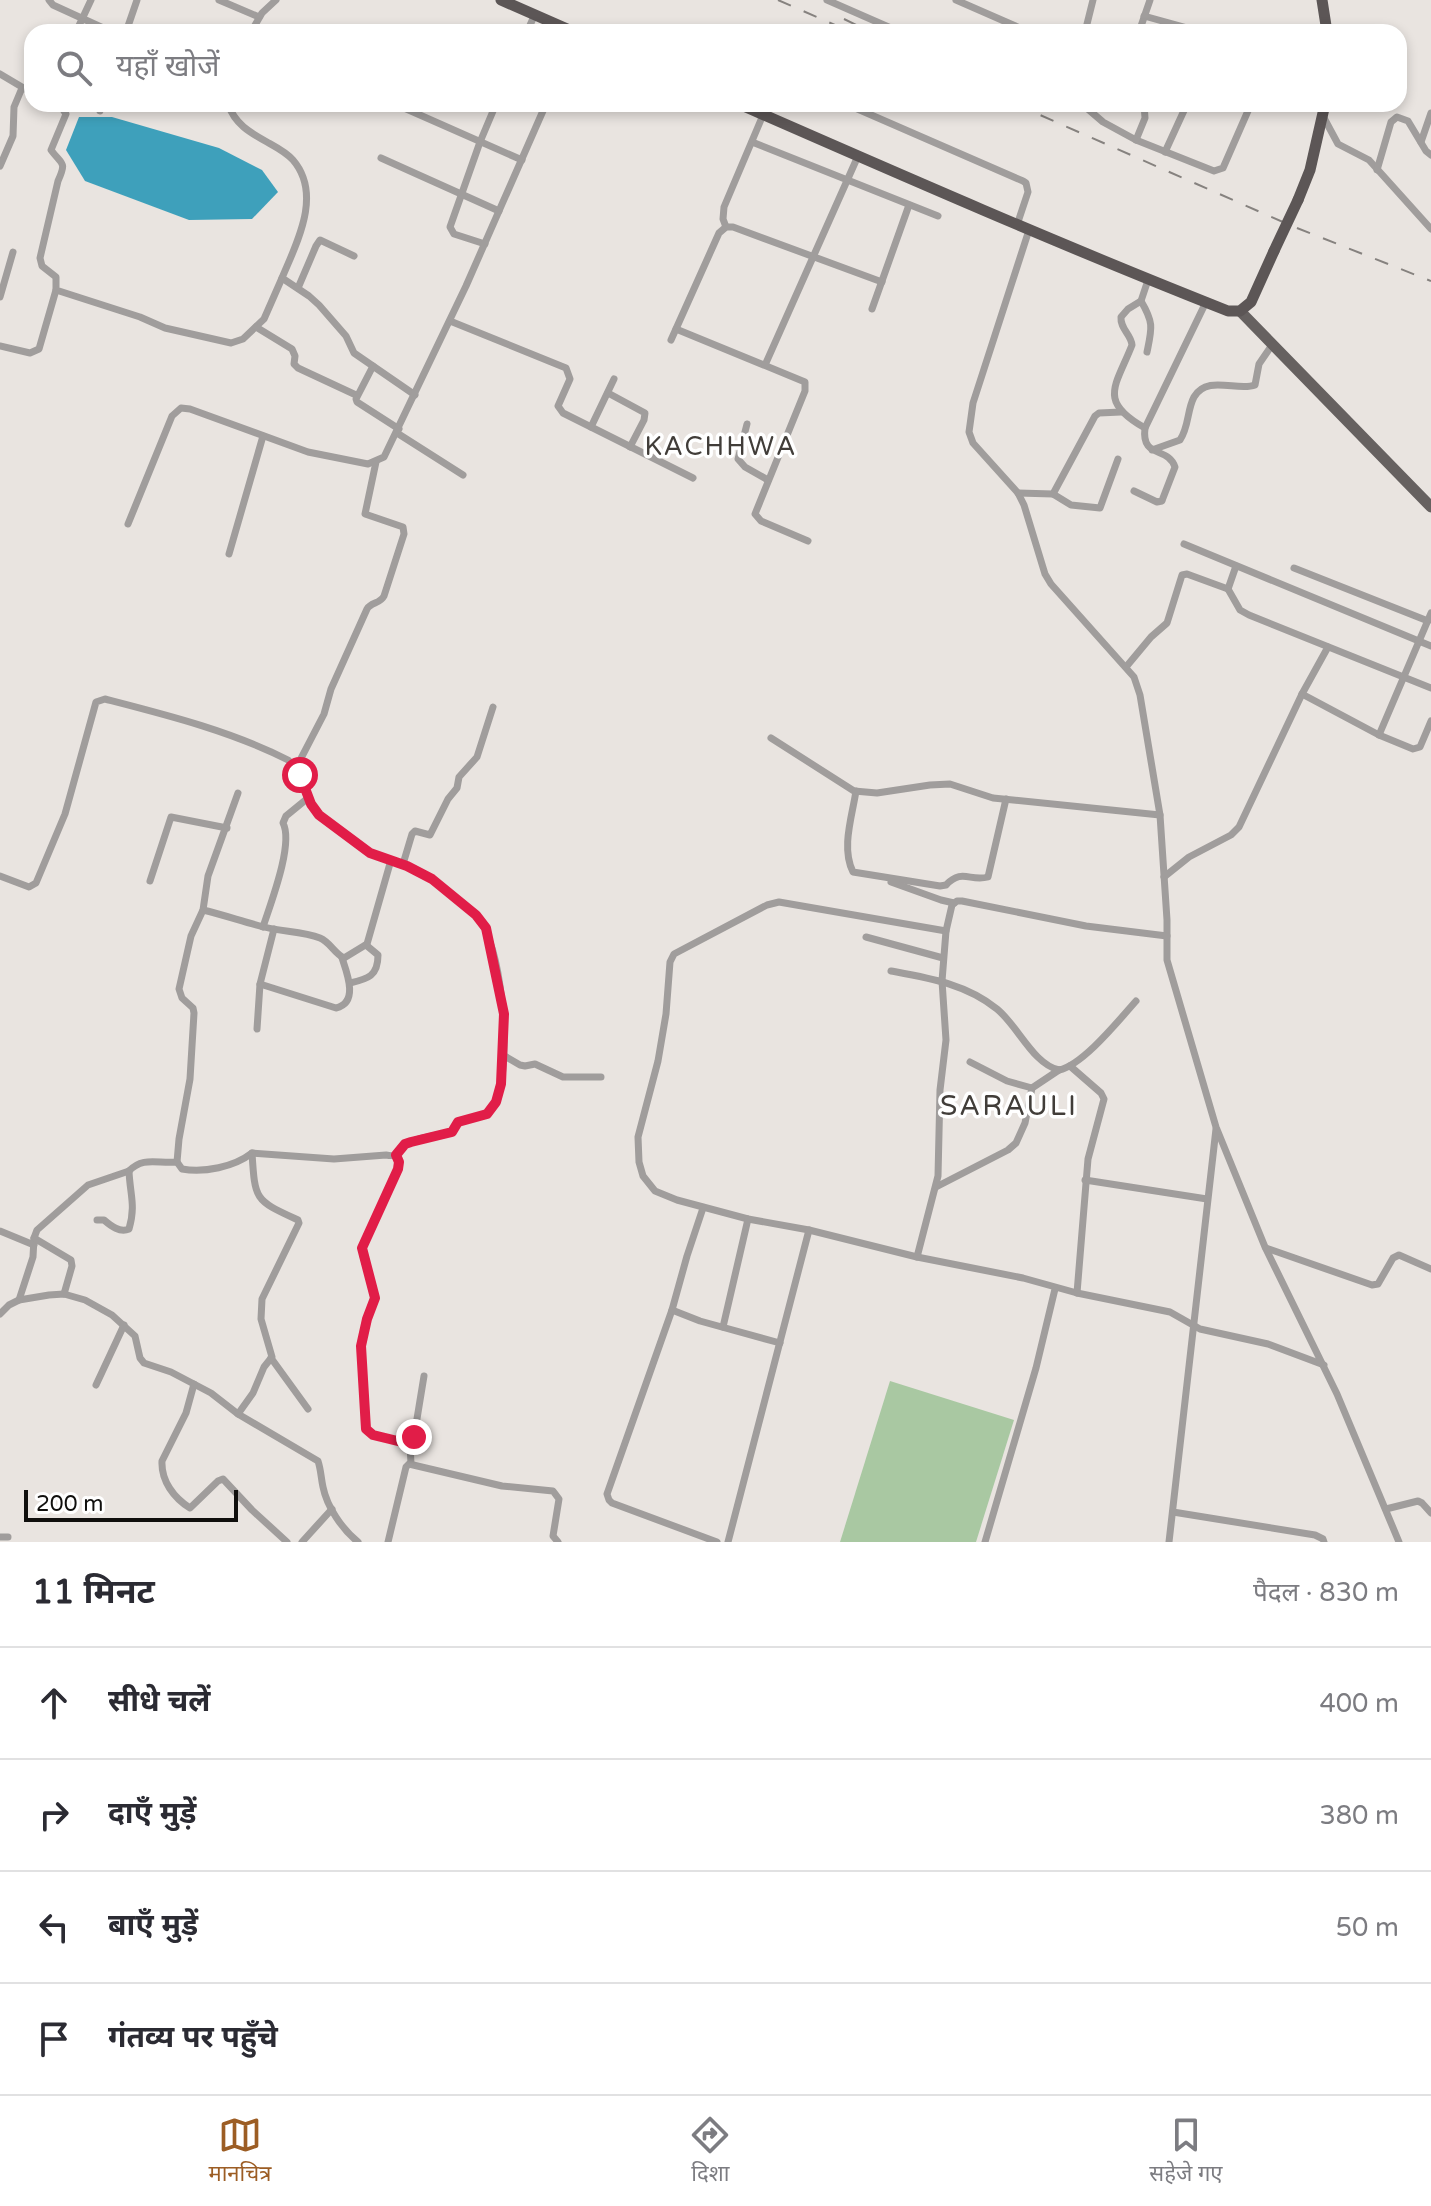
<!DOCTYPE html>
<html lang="hi">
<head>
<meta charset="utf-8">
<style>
  :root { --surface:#fff; --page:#f2f2f3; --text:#2b2b33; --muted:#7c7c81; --line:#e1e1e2; --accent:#9c5d24 }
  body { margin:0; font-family:"Varela Round","Noto Sans Devanagari",sans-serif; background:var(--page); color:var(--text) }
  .scale { position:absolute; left:24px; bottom:20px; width:214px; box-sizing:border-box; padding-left:8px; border:4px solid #100f0d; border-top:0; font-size:22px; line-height:28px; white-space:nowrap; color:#100f0d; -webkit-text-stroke:6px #fff; paint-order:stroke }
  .stop { position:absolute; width:24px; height:24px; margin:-18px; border:6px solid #e11d48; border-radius:50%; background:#fff }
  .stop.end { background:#e11d48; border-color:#fff; box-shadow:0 2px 8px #0008 }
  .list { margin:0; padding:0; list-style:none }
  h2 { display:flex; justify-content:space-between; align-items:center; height:104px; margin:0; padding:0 32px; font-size:34px }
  h2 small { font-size:26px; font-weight:400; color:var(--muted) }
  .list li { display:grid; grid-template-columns:52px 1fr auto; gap:24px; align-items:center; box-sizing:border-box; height:112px; padding:0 32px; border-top:2px solid var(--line) }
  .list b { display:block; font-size:30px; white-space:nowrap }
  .list em { font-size:26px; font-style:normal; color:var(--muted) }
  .icon { flex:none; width:44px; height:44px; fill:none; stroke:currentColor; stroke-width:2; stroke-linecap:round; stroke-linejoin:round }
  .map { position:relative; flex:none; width:1431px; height:1542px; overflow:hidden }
  .search { position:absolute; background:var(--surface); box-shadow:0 4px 12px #0003; left:24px; right:24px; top:24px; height:88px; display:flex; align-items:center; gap:20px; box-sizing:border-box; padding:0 28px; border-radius:24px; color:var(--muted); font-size:30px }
  .sheet { height:552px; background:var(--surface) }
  nav { display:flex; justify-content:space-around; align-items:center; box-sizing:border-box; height:112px; border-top:2px solid var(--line); background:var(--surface); font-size:22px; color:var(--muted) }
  nav a { display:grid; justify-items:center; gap:4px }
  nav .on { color:var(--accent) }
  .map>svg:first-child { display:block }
  .green { fill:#a9c8a2 }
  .water { fill:#3ea0bb }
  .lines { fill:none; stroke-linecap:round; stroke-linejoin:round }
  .minor { stroke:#a09d9c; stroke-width:7 }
  .primary { stroke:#666160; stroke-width:11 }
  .trunk { stroke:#5c5656; stroke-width:11 }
  .rail { stroke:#86827f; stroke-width:2; stroke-dasharray:14 14; stroke-linecap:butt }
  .trunk-bridge { stroke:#5c5656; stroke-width:11 }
  .route { stroke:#e11d48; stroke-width:10 }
  .labels { text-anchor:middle; stroke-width:7; stroke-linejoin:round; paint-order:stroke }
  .neighbourhood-label { font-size:26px; letter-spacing:2px; fill:#413d39; stroke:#fff }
  .quarter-label { font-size:28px; letter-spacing:2px; fill:#413d39; stroke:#fff }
</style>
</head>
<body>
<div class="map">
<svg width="1431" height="1542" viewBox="0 0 1431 1542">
  <rect width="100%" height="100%" fill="#e9e4e0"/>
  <path class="green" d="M 890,1381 L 1014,1420 L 976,1542 L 840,1542 Z"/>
  <path class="water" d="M 79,117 L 112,117 L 219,148 L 262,170 L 278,192 L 252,219 L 189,220 L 85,181 L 66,150 Z"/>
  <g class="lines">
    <g class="minor">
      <path d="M 49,0 L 53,5 L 112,32"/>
      <path d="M 219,0 L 259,17"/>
      <path d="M 827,0 L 900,32"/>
      <path d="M 956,0 L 1029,32"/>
      <path d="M 1144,16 L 1202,32"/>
      <path d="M 76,32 L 91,0"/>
      <path d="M 126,32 L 137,0"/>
      <path d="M 251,32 L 262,13 L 276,0"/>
      <path d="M 527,32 L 535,14"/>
      <path d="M 1085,32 L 1093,0"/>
      <path d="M 1139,32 L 1150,0"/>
      <path d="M 0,74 L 32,93"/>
      <path d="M 54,104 L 62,108 L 66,114 L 51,150 C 62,165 67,161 58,181 L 40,258 L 42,266 L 56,277 L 56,290 L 140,317 L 165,328 L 231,343 L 243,339 L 264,319 L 282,278"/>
      <path d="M 187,104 L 188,104"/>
      <path d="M 228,104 C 235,124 249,132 267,142 C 276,147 286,152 293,160 C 323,195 296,244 282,278 L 309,296 L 319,305 L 346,336 L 354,353 L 415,395"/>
      <path d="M 395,104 L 522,160"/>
      <path d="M 846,104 L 1023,181 L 1026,183 L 1028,192 L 1017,225"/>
      <path d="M 1082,104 L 1103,122 L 1136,140 L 1214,171 L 1223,168 L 1251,104"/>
      <path d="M 100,111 L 102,104"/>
      <path d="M 1324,118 L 1338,144 L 1369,160 L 1431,229"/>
      <path d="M 1136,140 L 1145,118 L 1144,104"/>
      <path d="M 752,142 L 938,216"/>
      <path d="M 1421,142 L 1431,113"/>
      <path d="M 1165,152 L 1187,104"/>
      <path d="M 381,158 L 499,211"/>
      <path d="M 0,166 L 13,136 L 14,107 L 22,88"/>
      <path d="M 1377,170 L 1391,122 L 1397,117 L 1408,121 L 1426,151 L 1431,155"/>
      <path d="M 726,227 L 723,219 L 724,207 L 763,115"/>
      <path d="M 1029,230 L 973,403 L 969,432 L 973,443 L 1018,493 L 1024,505 L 1045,574 L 1051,584 L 1134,677 L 1140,695 L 1160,815 L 1167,920 L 1167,960 L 1216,1127 L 1265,1247 L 1337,1394 L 1399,1542"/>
      <path d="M 485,244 L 454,234 L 450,227 L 480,142 L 496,104"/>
      <path d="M 298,288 L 316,246 L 320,240 L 354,256"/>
      <path d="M 0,297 L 13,252"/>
      <path d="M 1141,301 C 1154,323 1152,328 1147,352"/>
      <path d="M 872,309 L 909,205"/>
      <path d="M 450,321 L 566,368 L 570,379 L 558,406 L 563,413 L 693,478"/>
      <path d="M 256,327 L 292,349 L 295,356 L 294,364 L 298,368 L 356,395"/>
      <path d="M 676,329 L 805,382 L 805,391 L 755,514 L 761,521 L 808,541"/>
      <path d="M 671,340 L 719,233 L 726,227 L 733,227 L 882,282"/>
      <path d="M 0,346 L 30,353 L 39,349 L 56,290"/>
      <path d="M 765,365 L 858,156"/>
      <path d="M 373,366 L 356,399 L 357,402 L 399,429"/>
      <path d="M 608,393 L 645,413 L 644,420 L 630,447"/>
      <path d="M 747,424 L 738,459 L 745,467 L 768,480"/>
      <path d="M 591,427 L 614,379"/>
      <path d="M 1145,428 C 1097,401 1116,386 1132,345 C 1131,334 1120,329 1121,317 L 1128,309 L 1141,301 L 1148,280"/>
      <path d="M 397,433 L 463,475"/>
      <path d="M 1152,450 L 1180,440 C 1189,427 1187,410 1194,397 C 1207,374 1238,392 1255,385 L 1259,364 L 1272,345"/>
      <path d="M 1134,491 L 1157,502 L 1162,501 L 1163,498 L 1175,467 C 1168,446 1141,459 1145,428 L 1206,302"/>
      <path d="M 1018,493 L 1053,494 L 1095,416 L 1099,413 L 1121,412"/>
      <path d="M 1053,494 L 1071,505 L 1100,508 L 1118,459"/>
      <path d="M 128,524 L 172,416 L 181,408 L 190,409 L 308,452 L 368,464 L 384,457 L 466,286 L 546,104"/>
      <path d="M 1184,544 L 1431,646"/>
      <path d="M 229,554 L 263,436"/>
      <path d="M 1236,566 L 1228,589 L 1240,610 L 1249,615 L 1431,688"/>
      <path d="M 1294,568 L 1428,621"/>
      <path d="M 1126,667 L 1151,637 L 1167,623 L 1182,575 L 1187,574 L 1228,589"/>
      <path d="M 1302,694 L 1379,735 L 1413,749 L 1420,747 L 1431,721"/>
      <path d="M 1379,735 L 1431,613"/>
      <path d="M 771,738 L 854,791 L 877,793 L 930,785 L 950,784 L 993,798 L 1160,815"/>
      <path d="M 296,768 L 324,714 L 331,689 L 367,609 C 371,602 380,604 384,596 L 404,534 L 403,527 L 365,514 L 376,462"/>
      <path d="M 856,791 C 852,817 841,848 853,872 L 940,886 L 946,885 C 962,868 970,882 988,877 L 1006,799"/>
      <path d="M 403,864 L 412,834 L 415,831 L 430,835 L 448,799 L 457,788 L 459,777 L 477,757 L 493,707"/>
      <path d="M 0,876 L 29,887 L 36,883 L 65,814 L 96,702 L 105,699 C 167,715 231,731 288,760 L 296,768 L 311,804 L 319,815 L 370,853 L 407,866 L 432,879 L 476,915 C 503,945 510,1053 499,1092 C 497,1101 493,1107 487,1114 L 458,1122 L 452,1132 C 440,1135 417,1137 407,1144 C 397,1150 401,1158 386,1155 L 334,1159 L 252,1153 C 234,1167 204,1173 182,1169 L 177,1162 C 158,1164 143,1156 129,1171 L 88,1185 L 37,1230 L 34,1238 L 33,1257 L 19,1300"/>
      <path d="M 1164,877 L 1189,857 L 1231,835 L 1239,827 L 1302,694 L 1328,647"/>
      <path d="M 150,881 L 171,817 L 227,828"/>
      <path d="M 891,882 L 941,900 L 954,903"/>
      <path d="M 203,910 C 224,915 244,922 264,927 C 282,932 303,931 320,938 C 330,942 334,953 344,958 L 367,944 L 391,860"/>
      <path d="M 263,927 C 270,905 294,844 283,823 L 286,816 L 308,798"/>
      <path d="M 946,931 L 779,902 L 767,905 L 674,954 L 670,962 L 666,1014 L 658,1061 L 638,1137 L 639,1162 L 643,1176 L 655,1191 L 677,1200 L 748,1219 L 809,1230 L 917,1257 L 1023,1278 L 1077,1293 L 1170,1312 L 1200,1329 L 1268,1344 L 1324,1365"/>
      <path d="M 866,937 L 943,958"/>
      <path d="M 891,971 C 929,978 966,984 997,1009 C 1018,1026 1033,1064 1059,1070 C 1083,1065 1119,1020 1136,1001"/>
      <path d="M 350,983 C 368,979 378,976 378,955 L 366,945"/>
      <path d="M 260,984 L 336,1008 C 359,1003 347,973 342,958"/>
      <path d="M 257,1029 L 260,984 L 274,929"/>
      <path d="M 503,1055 L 520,1065 L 525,1066 L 535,1064 L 563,1077 L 601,1077"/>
      <path d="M 970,1062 L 1007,1081 L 1032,1088"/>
      <path d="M 1070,1066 L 1101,1093 L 1104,1099 L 1088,1159 L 1077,1293"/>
      <path d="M 396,1155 L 399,1164 L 398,1169 L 362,1248 L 363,1256 L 375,1298 L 367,1319 L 361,1346 L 367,1431 L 373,1435 L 410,1444 L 411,1464"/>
      <path d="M 177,1162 L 179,1139 L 190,1079 L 194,1013 L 193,1008 L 182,998 L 179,989 L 191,936 L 203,910 L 208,876 L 238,793"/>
      <path d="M 1085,1180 L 1207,1199"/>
      <path d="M 936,1187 L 1008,1150 L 1016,1143 L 1025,1123 L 1032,1088 L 1059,1070"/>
      <path d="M 703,1208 L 687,1256 L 672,1310 L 607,1494 L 609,1500 L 612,1503 L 717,1542"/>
      <path d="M 97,1220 L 104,1220 C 111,1226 120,1233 129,1229 C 136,1205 130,1195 129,1171"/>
      <path d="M 0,1231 L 34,1245"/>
      <path d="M 34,1238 L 71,1260 L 72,1266 L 64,1294"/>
      <path d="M 1266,1248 L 1372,1285 L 1378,1284 L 1393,1258 L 1399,1255 L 1431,1269"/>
      <path d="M 917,1257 L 938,1176 L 940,1090 L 946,1040 L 942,981 L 946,931 L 952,905 L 957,901 L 962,901 L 1086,926 L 1167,936"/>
      <path d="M 672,1310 L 700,1321 L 780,1343"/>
      <path d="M 0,1314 L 9,1305 L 19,1300 L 49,1295 L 64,1294 L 85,1300 L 112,1315 L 135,1336 L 140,1358 L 144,1363 L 171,1372 L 211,1393 L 238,1414 L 318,1461 C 321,1470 321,1478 323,1487 C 327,1507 342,1529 358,1542"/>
      <path d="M 723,1327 L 748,1219"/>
      <path d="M 271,1358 L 308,1409"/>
      <path d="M 194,1384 L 186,1413 L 162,1461 C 161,1481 174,1498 190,1508 L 218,1481 L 223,1479 L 252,1510 L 287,1542"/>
      <path d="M 96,1385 L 124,1325"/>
      <path d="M 238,1414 L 253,1393 L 264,1367 L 272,1357 L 261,1319 L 262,1299 L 299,1223 L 298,1220 C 255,1200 255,1201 252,1153"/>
      <path d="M 410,1444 L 414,1437 L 424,1376"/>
      <path d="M 1386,1509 L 1418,1501 L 1422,1503 L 1431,1513"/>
      <path d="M 1173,1512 L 1315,1535 L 1323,1539 L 1324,1542"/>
      <path d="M 0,1537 L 8,1537"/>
      <path d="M 302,1542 L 332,1509"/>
      <path d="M 388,1542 L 406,1467 L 409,1464 L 502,1486 L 553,1491 L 559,1499 L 553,1536 L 558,1542"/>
      <path d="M 728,1542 L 809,1230"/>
      <path d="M 985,1542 L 1036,1368 L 1055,1289"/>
      <path d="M 1169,1542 L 1216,1129"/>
    </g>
    <path class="primary" d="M 1240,311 L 1431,507"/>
    <g class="trunk">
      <path d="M 501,0 L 574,32"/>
      <path d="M 1322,0 L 1327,32"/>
      <path d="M 739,104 C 901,175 1063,246 1228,311 L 1240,311 L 1251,302 L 1274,251"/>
      <path d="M 1298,200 L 1310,170 L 1325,104"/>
    </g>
    <g class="rail">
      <path d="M 778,0 L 851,32"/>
      <path d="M 844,19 L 871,32"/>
      <path d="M 1015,104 L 1292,226 L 1431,281"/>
    </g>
    <path class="trunk-bridge" d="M 1274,251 L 1298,200"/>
  </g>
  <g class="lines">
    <path class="route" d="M 300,775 L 311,804 L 319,815 L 370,853 L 407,866 L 432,879 L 476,915 L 486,928 L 504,1014 L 501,1084 L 496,1102 L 487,1114 L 458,1122 L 452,1132 L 411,1142 L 405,1144 L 396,1155 L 399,1162 L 398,1169 L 362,1248 L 375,1298 L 367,1319 L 361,1346 L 366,1429 L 373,1435 L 410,1444 L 414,1437"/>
  </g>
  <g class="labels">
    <g class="neighbourhood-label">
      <text x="721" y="455">KACHHWA</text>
    </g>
    <g class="quarter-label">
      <text x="1009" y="1115">SARAULI</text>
    </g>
  </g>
</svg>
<div class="scale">200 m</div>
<div class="stop" style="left:300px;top:775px"></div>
<div class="stop end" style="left:414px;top:1437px"></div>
<div class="search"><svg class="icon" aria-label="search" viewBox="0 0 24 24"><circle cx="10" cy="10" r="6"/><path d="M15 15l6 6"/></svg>यहाँ खोजें</div>
</div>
<section class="sheet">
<h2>11 मिनट<small>पैदल · 830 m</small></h2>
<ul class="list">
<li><svg class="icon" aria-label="ahead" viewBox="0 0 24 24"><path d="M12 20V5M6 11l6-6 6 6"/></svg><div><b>सीधे चलें</b></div><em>400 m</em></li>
<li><svg class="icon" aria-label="right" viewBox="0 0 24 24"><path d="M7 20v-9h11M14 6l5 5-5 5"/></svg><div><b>दाएँ मुड़ें</b></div><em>380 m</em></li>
<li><svg class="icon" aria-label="left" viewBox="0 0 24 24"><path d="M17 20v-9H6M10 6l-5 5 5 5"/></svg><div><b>बाएँ मुड़ें</b></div><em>50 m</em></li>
<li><svg class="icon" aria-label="arrive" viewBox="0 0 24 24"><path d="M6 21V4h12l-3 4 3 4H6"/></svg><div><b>गंतव्य पर पहुँचे</b></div></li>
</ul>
</section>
<nav>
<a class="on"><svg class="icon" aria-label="map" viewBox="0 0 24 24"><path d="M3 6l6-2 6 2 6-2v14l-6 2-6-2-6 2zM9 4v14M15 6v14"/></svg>मानचित्र</a>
<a><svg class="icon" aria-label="directions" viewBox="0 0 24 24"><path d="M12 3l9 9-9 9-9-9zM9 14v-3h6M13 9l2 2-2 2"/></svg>दिशा</a>
<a><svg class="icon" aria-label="saved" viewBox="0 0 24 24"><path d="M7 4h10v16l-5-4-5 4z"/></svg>सहेजे गए</a>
</nav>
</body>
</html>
